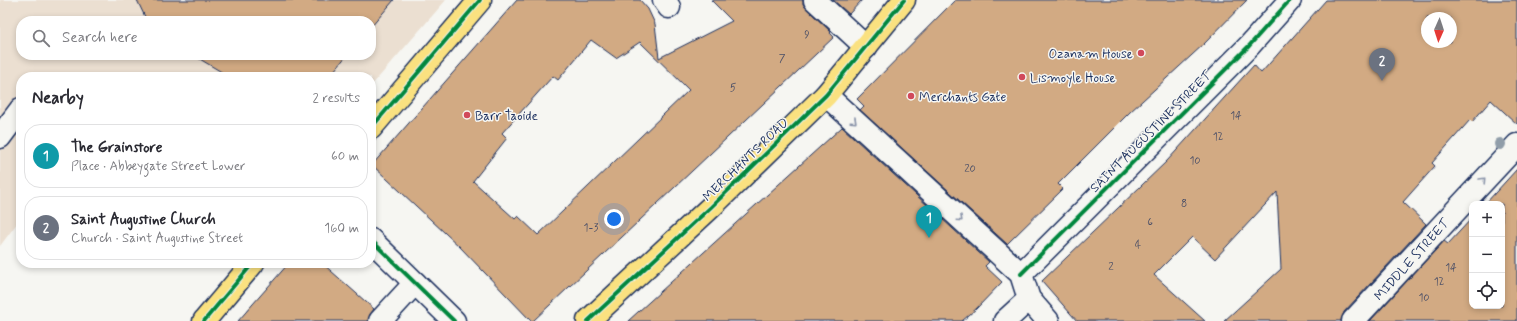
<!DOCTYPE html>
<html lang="en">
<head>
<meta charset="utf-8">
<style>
  :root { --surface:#fff; --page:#f7f7f7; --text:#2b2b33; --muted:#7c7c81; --line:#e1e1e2; --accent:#7c3aed }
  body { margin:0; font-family:Mynerve,sans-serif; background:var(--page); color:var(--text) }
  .controls { position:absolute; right:12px; bottom:12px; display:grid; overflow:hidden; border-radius:8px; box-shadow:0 2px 6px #0003 }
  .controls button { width:36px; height:36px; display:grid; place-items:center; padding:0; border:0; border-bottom:1px solid var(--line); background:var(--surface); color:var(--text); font:20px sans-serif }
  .compass { position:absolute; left:1421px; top:12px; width:36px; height:36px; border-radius:50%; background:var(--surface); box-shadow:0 2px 6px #0003; rotate:183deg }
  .you { position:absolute; left:614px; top:219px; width:14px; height:14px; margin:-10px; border:3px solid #fff; border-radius:50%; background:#1a73e8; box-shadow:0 0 0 6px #1a73e833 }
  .badge { display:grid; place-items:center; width:26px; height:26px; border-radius:50%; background:var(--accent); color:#fff; font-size:13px; font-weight:700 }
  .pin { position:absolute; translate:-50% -33px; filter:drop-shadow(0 1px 2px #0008) }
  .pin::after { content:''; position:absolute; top:21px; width:14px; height:12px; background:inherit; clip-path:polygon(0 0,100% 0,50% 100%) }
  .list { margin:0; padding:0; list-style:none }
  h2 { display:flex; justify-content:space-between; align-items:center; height:52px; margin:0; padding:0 16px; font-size:17px }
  h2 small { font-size:13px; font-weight:400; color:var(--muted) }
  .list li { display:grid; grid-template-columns:26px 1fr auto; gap:12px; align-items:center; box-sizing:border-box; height:64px; margin:0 8px 8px; padding:0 8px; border:1px solid var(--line); border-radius:16px }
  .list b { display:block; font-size:15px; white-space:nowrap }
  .list p { margin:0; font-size:13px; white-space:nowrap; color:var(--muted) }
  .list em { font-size:13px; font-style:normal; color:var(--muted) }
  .icon { flex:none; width:22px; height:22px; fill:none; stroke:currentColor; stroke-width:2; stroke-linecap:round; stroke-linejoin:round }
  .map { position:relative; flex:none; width:1517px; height:321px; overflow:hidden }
  .search { position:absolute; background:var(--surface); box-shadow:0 2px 6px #0003; left:16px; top:16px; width:360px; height:44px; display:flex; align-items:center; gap:10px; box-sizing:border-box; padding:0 14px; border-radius:16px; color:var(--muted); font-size:15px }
  .panel { position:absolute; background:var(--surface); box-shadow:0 2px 6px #0003; left:16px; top:72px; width:360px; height:196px; border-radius:16px }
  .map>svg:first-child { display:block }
  .built { fill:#ebdfd1; fill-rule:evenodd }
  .building { fill:#d2aa83; stroke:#1b2f5e; fill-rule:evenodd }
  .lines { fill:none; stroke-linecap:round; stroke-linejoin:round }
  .minor-casing { stroke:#1b2f5e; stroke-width:25 }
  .major-casing { stroke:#1b2f5e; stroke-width:25 }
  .minor { stroke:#f6f6f2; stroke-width:22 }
  .major { stroke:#fae180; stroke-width:22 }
  .cycleway-casing { stroke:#f6f6f2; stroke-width:6 }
  .cycleway { stroke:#00873e; stroke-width:4 }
  .tree { fill:#909da9 }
  .oneway { stroke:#8892a8 }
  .poi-dot { fill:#d1495b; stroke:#f6f6f2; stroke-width:1.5 }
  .labels { text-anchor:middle; stroke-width:3; stroke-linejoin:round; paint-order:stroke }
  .number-label { font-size:11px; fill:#494e67 }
  .poi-label { font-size:13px; fill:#1b2f5e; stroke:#f6f6f2; text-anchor:start }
  .street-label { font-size:13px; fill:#1b2f5e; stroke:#f6f6f2 }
</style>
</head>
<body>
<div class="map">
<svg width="1517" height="321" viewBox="0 0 1517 321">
  <rect width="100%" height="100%" fill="#f6f6f2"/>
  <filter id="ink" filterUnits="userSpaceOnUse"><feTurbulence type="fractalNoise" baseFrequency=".025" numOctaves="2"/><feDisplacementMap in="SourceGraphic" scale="8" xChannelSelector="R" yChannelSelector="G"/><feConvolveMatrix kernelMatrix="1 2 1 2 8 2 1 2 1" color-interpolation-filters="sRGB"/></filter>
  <g filter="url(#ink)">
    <path class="built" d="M 0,0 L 446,0 L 371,86 L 371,77 L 21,77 L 21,218 L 0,246 ZM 21,21 L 371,21 L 371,55 L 21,55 Z"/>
    <g class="building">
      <path d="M 137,0 L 394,0 L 371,27 L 371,21 L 147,21 Z"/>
      <path d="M 517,0 L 640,0 L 648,9 L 655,24 L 659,58 L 732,21 L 711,0 L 803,0 L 803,4 L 807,9 L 831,32 L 830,33 L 834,37 L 533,321 L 531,321 L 460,247 L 372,165 ZM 591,40 L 616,58 L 640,42 L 689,90 L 538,235 L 518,216 L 515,219 L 473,181 L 507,138 L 502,133 L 553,76 L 558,80 Z"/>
      <path d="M 833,0 L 862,0 L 849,14 Z"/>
      <path d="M 955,0 L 1247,0 L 1204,44 L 1130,112 L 1058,184 L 1063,189 L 1007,244 L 860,110 L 864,106 L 857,99 Z"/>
      <path d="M 1326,0 L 1517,0 L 1517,124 L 1491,100 L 1472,122 L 1470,120 L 1432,163 L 1435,166 L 1403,202 L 1426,224 L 1344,312 L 1341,321 L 1224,321 L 1281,269 L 1277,192 L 1215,259 L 1192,237 L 1154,275 L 1205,321 L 1077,321 L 1042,281 L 1167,161 L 1254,65 L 1261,73 ZM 1427,18 L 1451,18 L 1451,42 L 1427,42 Z"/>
      <path d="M 193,55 L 347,55 L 329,77 L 230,77 Z"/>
      <path d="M 842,127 L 989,262 L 985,266 L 1002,282 L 976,309 L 962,321 L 628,321 Z"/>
      <path d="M 1517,169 L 1517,321 L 1370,321 L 1444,241 L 1448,244 L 1472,218 L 1472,306 L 1502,306 L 1502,204 L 1485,204 Z"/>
      <path d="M 289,263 L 322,263 L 374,309 L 371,313 L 368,321 L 238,321 Z"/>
    </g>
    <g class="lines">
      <g class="minor-casing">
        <g id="minor">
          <path d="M 664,0 L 669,7"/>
          <path d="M 815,0 L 866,47"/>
          <path d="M 826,95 L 1021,274 L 1029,299 L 1048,321"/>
          <path d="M 0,137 L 21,109"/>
          <path d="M 371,240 L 454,321"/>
          <path d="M 1021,274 L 1249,46 L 1290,0"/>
          <path d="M 380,321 L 415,283"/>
          <path d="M 1005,321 L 1029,299"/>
          <path d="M 1353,321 L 1517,145"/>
        </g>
      </g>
      <g class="major-casing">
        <g id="major">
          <path d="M 371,128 L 480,0"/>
          <path d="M 204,321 L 253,263"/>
          <path d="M 588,321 L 711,207 L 826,95 L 904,0"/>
        </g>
      </g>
      <use href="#minor" class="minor"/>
      <use href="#major" class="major"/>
      <g class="cycleway-casing">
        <g id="cycleway">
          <path d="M 371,128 L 480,0"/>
          <path d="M 371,240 L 454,321"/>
          <path d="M 1021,274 L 1249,46 L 1290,0"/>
          <path d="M 204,321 L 253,263"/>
          <path d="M 588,321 L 711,207 L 826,95 L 904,0"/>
        </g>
      </g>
      <use href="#cycleway" class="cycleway"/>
    </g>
    <circle class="tree" cx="1500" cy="144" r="6"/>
    <defs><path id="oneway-chevron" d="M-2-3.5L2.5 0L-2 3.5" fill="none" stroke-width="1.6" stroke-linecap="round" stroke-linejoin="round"/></defs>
    <g class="oneway">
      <use href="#oneway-chevron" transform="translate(854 121) rotate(43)"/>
      <use href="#oneway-chevron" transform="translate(1483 180) rotate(-47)"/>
      <use href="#oneway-chevron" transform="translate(960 219) rotate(43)"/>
    </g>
  </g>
  <g class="poi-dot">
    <circle cx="1141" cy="53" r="4"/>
    <circle cx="1022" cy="77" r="4"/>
    <circle cx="911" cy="96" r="4"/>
    <circle cx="467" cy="115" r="4"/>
  </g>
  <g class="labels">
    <g class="number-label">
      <text x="807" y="38">9</text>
      <text x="782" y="62">7</text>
      <text x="733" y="91">5</text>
      <text x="1236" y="119">14</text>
      <text x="1218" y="140">12</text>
      <text x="1195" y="164">10</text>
      <text x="970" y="172">20</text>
      <text x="1184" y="207">8</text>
      <text x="1150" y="225">6</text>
      <text x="591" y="231">1-3</text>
      <text x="1138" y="248">4</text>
      <text x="1111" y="270">2</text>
      <text x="1451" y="271">14</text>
      <text x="1439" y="285">12</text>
      <text x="1424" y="301">10</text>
    </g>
    <g class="poi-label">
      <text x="1133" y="58" text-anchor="end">Ozanam House</text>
      <text x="1030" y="82">Lismoyle House</text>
      <text x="919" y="101">Merchants Gate</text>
      <text x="475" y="120">Barr Taoide</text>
    </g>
    <g class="street-label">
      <text transform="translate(1150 131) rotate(-45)" y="5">SAINT AUGUSTINE STREET</text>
      <text transform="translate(745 159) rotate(-44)" y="5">MERCHANTS ROAD</text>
      <text transform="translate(1411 259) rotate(-48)" y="5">MIDDLE STREET</text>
    </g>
  </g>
</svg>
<div class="controls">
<button>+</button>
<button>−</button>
<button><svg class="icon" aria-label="locate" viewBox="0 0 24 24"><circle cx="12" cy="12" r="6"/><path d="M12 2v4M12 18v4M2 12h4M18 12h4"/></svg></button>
</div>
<svg class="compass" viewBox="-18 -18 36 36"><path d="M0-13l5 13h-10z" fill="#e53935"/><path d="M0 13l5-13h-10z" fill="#7c7c81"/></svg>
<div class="you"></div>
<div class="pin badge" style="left:929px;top:238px;background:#0f9aa8">1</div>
<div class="pin badge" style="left:1382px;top:81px;background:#6b7280">2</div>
<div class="search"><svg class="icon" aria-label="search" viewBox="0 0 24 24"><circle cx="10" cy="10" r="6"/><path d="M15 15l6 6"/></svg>Search here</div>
<section class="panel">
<h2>Nearby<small>2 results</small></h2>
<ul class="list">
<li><span class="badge" style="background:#0f9aa8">1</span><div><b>The Grainstore</b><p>Place · Abbeygate Street Lower</p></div><em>60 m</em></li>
<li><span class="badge" style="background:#6b7280">2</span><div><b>Saint Augustine Church</b><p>Church · Saint Augustine Street</p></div><em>160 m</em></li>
</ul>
</section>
</div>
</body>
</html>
